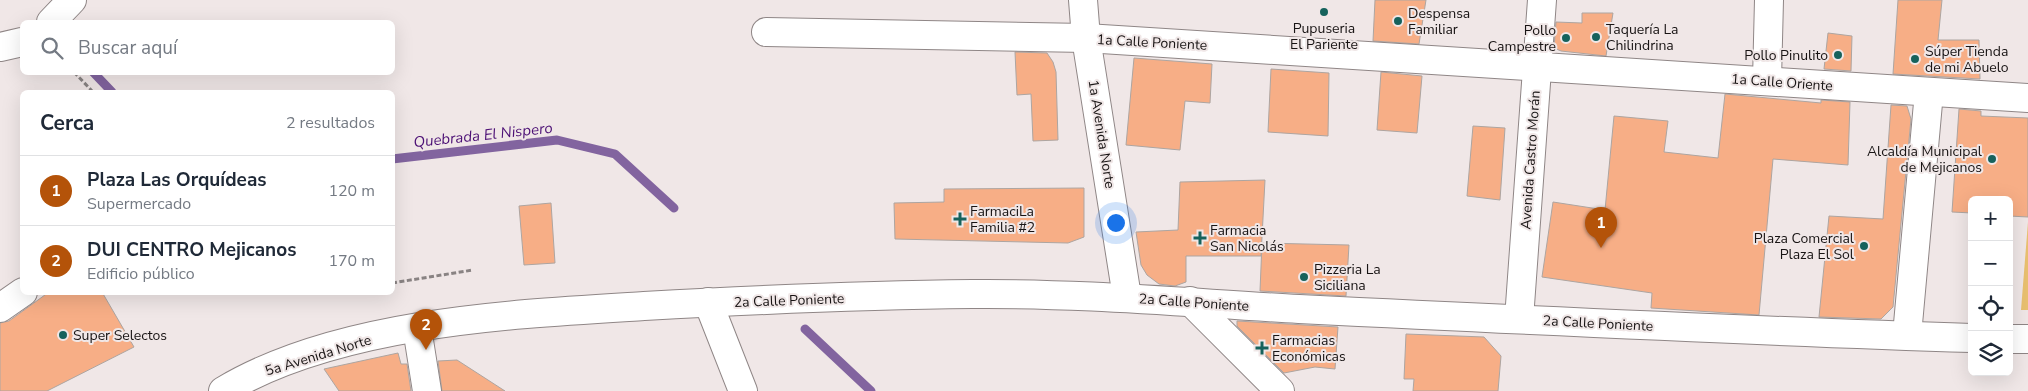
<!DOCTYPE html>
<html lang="es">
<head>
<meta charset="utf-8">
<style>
  :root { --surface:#fff; --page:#f2f2f3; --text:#1f2937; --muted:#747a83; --line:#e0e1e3; --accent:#b45309 }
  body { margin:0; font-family:"Nunito Sans",sans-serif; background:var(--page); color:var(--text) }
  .controls { position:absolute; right:15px; bottom:15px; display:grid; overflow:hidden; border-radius:8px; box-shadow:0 5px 20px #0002 }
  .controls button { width:45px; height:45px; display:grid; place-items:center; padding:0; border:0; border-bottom:1px solid var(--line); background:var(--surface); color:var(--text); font:25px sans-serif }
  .you { position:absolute; left:1115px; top:222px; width:18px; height:18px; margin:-12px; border:4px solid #fff; border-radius:50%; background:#1a73e8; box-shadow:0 0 0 8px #1a73e833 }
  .badge { display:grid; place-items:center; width:32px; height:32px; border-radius:50%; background:var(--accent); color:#fff; font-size:16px; font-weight:700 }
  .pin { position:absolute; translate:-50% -41px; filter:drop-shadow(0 1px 2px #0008) }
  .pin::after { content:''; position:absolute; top:26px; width:18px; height:15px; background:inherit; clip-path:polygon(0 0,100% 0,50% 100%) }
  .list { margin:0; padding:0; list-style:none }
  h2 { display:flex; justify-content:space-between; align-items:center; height:65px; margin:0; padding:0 20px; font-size:21px }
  h2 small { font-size:16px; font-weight:400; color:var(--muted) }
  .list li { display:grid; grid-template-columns:32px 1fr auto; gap:15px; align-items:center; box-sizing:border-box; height:70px; padding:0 20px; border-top:1px solid var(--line) }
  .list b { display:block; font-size:19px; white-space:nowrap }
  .list p { margin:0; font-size:16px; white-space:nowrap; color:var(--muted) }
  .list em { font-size:16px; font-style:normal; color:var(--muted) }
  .icon { flex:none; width:28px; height:28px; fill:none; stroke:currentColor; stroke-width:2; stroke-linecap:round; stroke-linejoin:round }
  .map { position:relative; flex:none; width:2028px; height:391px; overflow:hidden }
  .search { position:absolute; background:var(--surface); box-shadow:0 5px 20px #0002; left:20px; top:20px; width:375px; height:55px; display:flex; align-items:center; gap:12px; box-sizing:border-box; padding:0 18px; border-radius:8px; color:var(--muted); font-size:19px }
  .panel { position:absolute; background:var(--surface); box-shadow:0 5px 20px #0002; left:20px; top:90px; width:375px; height:205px; border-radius:8px }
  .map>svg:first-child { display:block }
  .green { fill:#e9c06f }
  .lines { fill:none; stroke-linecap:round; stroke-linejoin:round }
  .stream { stroke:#82649f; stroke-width:9 }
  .building { fill:#f7ae86; stroke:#ada5a1 }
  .minor-casing { stroke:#8f8686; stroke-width:30 }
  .major-casing { stroke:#8f8686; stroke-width:30 }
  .path { stroke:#898383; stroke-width:3; stroke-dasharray:5 2.5; stroke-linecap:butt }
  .minor { stroke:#fff; stroke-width:28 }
  .major { stroke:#fff; stroke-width:28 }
  .poi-dot { fill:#16625c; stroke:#f0e7e7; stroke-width:2 }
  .labels { text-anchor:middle; stroke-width:4; stroke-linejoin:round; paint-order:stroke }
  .poi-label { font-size:14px; fill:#181414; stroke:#f0e7e7; text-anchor:start }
  .street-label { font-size:14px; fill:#181414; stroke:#f0e7e7 }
  .water-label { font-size:15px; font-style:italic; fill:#4c1075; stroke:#f0e7e7 }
</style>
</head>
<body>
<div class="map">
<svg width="2028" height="391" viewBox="0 0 2028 391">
  <rect width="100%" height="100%" fill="#f0e7e7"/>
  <path class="green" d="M 2028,222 L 2028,310 L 2021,310 Z"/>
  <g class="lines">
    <g class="stream">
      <path d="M 93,72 L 112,92"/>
      <path d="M 392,159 L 557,140 L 615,154 L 674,208"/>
      <path d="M 805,329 L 871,391"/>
    </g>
  </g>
  <g class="building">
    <path d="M 1375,0 L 1426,0 L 1419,44 L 1373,41 Z"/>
    <path d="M 1898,0 L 1942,0 L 1938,40 L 1979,40 L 1980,79 L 1893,74 Z"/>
    <path d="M 1582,13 L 1613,13 L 1606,56 L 1561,51 L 1554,48 L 1556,22 L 1582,23 Z"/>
    <path d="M 1828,33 L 1852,36 L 1851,71 L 1824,69 Z"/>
    <path d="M 1015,52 L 1047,53 L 1053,62 L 1056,72 L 1058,140 L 1033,141 L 1031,94 L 1017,95 Z"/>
    <path d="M 1134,58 L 1212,64 L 1210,103 L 1185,101 L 1180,150 L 1126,145 Z"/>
    <path d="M 1271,69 L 1329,73 L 1328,136 L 1268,132 Z"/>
    <path d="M 1381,72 L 1422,76 L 1417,133 L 1377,130 Z"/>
    <path d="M 1725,94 L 1821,103 L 1821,100 L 1850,102 L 1848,165 L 1773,159 L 1759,315 L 1651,308 L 1652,293 L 1542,277 L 1553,202 L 1605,210 L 1614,116 L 1668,121 L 1664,152 L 1718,158 Z"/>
    <path d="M 1891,105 L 1907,106 L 1911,119 L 1893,307 L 1881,319 L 1819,317 L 1829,216 L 1883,219 Z"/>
    <path d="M 1959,109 L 1981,111 L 1981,116 L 2028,118 L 2028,217 L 2009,216 L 2009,200 L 1972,200 L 1972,213 L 1952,212 Z"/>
    <path d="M 1473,126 L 1505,128 L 1500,200 L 1467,196 Z"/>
    <path d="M 1265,180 L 1261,256 L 1186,256 L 1186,282 L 1175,286 L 1159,284 L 1147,275 L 1141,265 L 1136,232 L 1178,230 L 1180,182 Z"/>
    <path d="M 1084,188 L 1084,237 L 1068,243 L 895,239 L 894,203 L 944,202 L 944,189 Z"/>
    <path d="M 551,203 L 555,263 L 524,265 L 519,206 Z"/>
    <path d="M 1262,243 L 1349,245 L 1346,296 L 1260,291 Z"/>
    <path d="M 49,292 L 102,292 L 134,347 L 47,391 L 0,391 L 0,323 L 9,321 Z"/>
    <path d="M 1237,321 L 1338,327 L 1335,369 L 1315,367 L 1284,373 L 1237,326 Z"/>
    <path d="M 1406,334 L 1484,337 L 1501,356 L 1498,391 L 1413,391 L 1414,379 L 1404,379 Z"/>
    <path d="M 398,353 L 401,364 L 407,364 L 411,391 L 339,391 L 324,369 Z"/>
    <path d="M 457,360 L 505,391 L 442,391 L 438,361 Z"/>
  </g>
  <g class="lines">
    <g class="minor-casing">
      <g id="minor">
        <path d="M 51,22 L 72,0"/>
        <path d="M 766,32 L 1086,38 L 2028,98"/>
        <path d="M 0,47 L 22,42"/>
        <path d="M 1767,80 L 1769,0"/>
        <path d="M 1190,301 L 1280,391"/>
        <path d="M 708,302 L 743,391"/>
        <path d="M 0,308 L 23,292"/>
        <path d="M 417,328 L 427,391"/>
        <path d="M 1907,335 L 1929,92"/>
      </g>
    </g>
    <g class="major-casing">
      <g id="major">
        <path d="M 1083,0 L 1086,38 L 1127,297"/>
        <path d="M 1519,319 L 1542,0"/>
        <path d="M 2009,339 L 2028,339"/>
        <path d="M 223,391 C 338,322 513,314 644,306 C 753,300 863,295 972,294 C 1081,293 1190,303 1299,309 C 1523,320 1748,331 1972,338"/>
      </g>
    </g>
    <g class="path">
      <path d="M 74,72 L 93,92"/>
      <path d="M 392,283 L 473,270"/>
    </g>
    <use href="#minor" class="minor"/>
    <use href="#major" class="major"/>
  </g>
  <g class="poi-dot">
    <circle cx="1324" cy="12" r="5"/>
    <circle cx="1398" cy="21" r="5"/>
    <circle cx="1596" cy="37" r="5"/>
    <circle cx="1566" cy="38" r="5"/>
    <circle cx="1838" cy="55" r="5"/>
    <circle cx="1915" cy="59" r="5"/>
    <circle cx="1992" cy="159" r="5"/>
    <path d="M957.5 211.5h5v5h5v5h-5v5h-5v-5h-5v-5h5z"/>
    <path d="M1197.5 230.5h5v5h5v5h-5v5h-5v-5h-5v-5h5z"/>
    <circle cx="1864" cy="246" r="5"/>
    <circle cx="1304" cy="277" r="5"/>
    <circle cx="63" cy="335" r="5"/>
    <path d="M1259.5 340.5h5v5h5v5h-5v5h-5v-5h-5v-5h5z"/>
  </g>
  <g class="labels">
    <g class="poi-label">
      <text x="1408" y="18">Despensa<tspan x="1408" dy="16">Familiar</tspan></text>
      <text x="1324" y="33" text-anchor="middle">Pupuseria<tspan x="1324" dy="16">El Pariente</tspan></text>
      <text x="1606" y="34">Taquería La<tspan x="1606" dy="16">Chilindrina</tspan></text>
      <text x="1556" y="35" text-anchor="end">Pollo<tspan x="1556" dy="16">Campestre</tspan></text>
      <text x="1925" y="56">Súper Tienda<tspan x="1925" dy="16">de mi Abuelo</tspan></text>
      <text x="1828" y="60" text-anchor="end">Pollo Pinulito</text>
      <text x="1982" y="156" text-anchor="end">Alcaldía Municipal<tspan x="1982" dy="16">de Mejicanos</tspan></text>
      <text x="970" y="216">FarmaciLa<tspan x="970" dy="16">Familia #2</tspan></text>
      <text x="1210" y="235">Farmacia<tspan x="1210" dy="16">San Nicolás</tspan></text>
      <text x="1854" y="243" text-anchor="end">Plaza Comercial<tspan x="1854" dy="16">Plaza El Sol</tspan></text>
      <text x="1314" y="274">Pizzeria La<tspan x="1314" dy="16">Siciliana</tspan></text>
      <text x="73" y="340">Super Selectos</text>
      <text x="1272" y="345">Farmacias<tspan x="1272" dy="16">Económicas</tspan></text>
    </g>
    <g class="street-label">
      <text transform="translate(1152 42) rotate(3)" y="5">1a Calle Poniente</text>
      <text transform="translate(1782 82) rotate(4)" y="5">1a Calle Oriente</text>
      <text transform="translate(1102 134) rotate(81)" y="5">1a Avenida Norte</text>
      <text transform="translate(1530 160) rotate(-86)" y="5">Avenida Castro Morán</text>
      <text transform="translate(789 300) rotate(-2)" y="5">2a Calle Poniente</text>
      <text transform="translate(1194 302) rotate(4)" y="5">2a Calle Poniente</text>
      <text transform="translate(1598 323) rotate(3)" y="5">2a Calle Poniente</text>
      <text transform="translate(318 355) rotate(-17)" y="5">5a Avenida Norte</text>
    </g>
    <g class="water-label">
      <text transform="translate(483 135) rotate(-6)" y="5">Quebrada El Nispero</text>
    </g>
  </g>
</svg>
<div class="controls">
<button>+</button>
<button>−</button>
<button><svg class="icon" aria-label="locate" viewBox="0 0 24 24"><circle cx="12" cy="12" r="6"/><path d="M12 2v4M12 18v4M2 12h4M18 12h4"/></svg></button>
<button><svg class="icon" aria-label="layers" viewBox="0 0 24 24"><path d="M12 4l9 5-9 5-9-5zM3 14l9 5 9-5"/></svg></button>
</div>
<div class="you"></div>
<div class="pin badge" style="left:1601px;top:248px">1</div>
<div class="pin badge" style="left:426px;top:350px">2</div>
<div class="search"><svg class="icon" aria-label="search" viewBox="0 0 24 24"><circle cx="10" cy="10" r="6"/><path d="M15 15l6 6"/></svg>Buscar aquí</div>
<section class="panel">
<h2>Cerca<small>2 resultados</small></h2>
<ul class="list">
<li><span class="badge">1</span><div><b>Plaza Las Orquídeas</b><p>Supermercado</p></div><em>120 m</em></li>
<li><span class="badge">2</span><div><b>DUI CENTRO Mejicanos</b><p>Edificio público</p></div><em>170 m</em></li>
</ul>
</section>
</div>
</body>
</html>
